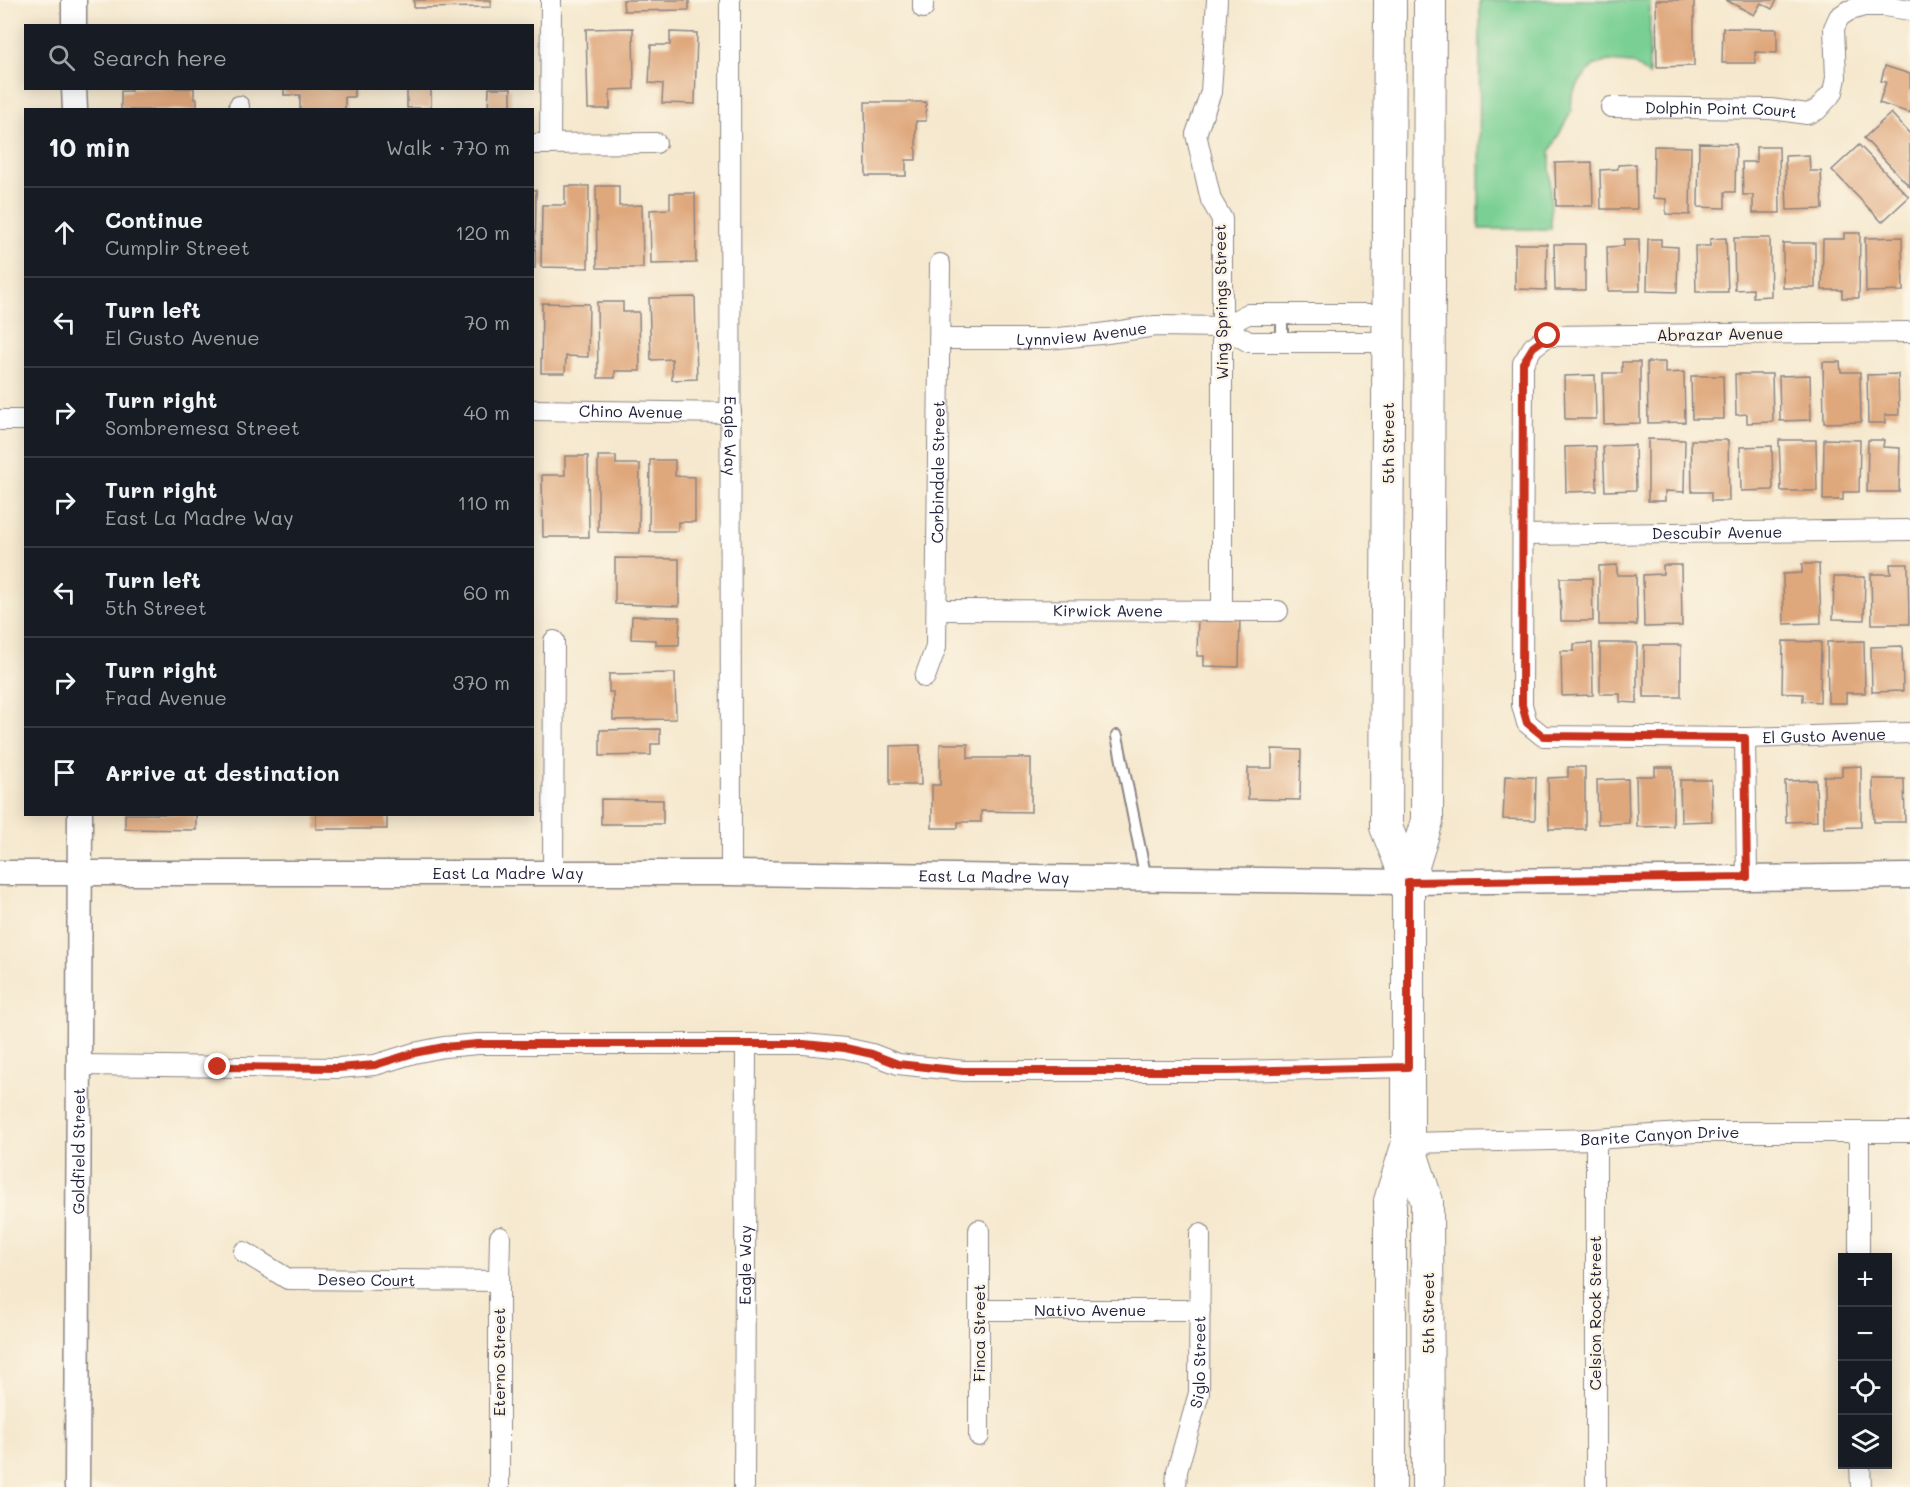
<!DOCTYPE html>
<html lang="en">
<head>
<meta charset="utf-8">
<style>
  :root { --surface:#171b24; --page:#242831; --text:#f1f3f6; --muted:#9ea1a6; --line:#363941 }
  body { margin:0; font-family:Mali,sans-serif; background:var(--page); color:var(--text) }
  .controls { position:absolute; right:18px; bottom:18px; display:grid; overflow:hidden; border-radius:0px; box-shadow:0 3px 15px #0003 }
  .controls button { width:54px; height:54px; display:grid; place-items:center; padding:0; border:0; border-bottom:2px solid var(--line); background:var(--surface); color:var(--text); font:30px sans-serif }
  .stop { position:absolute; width:18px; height:18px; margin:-14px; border:4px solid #c8321e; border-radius:50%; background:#fff }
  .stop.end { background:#c8321e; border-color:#fff; box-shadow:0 2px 6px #0008 }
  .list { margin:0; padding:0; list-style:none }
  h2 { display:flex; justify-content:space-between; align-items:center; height:78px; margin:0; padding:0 24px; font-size:26px }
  h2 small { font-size:20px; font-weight:400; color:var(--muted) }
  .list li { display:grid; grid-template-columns:39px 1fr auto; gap:18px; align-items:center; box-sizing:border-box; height:90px; padding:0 24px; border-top:2px solid var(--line) }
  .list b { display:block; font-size:22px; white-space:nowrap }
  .list p { margin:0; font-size:20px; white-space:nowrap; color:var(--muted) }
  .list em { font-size:20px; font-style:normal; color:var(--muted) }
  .icon { flex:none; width:33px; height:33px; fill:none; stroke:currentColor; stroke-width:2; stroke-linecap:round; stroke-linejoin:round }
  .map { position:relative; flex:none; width:1910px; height:1487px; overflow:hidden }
  .search { position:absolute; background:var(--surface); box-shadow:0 3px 15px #0003; left:24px; top:24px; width:510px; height:66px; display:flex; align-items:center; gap:15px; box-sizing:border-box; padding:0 21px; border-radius:0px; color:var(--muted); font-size:22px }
  .panel { position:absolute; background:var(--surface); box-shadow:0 3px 15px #0003; left:24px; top:108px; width:510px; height:708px; border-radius:0px }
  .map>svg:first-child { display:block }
  .green { fill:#7ad094; stroke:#4e7968; stroke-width:1.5 }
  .building { fill:#dfa77c }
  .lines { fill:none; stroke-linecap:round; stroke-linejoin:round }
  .service-casing { stroke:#8c8584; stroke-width:14 }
  .minor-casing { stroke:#8c8584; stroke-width:22 }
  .tertiary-casing { stroke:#8c8584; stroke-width:27 }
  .primary-casing { stroke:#8c8584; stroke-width:34 }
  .service { stroke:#fff; stroke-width:10 }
  .minor { stroke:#fff; stroke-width:20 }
  .tertiary { stroke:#fff; stroke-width:24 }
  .primary { stroke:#fff; stroke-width:32 }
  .route { stroke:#c8321e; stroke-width:8 }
  .labels { text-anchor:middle; stroke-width:5; stroke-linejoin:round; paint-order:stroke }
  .street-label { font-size:16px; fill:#22223b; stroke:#fcf5e5 }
</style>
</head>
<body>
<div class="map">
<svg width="1910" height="1487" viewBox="0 0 1910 1487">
  <rect width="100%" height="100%" fill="#fcf5e5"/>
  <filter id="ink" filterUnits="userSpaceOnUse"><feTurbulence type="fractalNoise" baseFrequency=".0167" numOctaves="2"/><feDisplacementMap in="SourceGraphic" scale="12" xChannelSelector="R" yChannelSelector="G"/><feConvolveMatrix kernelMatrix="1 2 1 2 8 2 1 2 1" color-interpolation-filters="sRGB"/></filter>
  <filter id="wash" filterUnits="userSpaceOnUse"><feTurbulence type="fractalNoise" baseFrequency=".008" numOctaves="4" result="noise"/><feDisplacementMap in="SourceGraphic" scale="24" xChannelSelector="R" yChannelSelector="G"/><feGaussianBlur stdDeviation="1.35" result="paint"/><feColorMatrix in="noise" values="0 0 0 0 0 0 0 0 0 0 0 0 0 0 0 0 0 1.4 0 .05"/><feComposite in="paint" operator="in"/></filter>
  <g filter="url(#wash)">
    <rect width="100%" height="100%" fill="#f5e8ce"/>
    <path class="green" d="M 1480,0 L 1650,0 L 1649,75 L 1632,63 L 1608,61 L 1593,66 L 1581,80 L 1572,95 L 1571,111 L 1550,152 L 1551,229 L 1479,229 Z"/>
    <g id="blocks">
      <g class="building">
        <path d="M 414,0 L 491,0 L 491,7 L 414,8 Z"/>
        <path d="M 623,0 L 689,0 L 689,10 L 624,11 Z"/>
        <path d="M 1656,0 L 1694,0 L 1694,66 L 1657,67 Z"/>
        <path d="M 1726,0 L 1777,0 L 1772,9 L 1761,3 L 1754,15 Z"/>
        <path d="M 633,28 L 634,89 L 610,90 L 610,109 L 588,109 L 586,29 Z"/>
        <path d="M 1723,28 L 1777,29 L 1777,53 L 1755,52 L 1755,63 L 1722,63 Z"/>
        <path d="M 670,32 L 697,33 L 695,104 L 662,103 L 663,84 L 649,83 L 651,45 L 670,45 Z"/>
        <path d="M 1885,66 L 1910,74 L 1910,113 L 1879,103 L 1886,82 L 1881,81 Z"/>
        <path d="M 131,88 L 194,88 L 194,99 L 197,99 L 197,110 L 121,110 L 121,91 L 131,91 Z"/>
        <path d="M 284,88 L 354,88 L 354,97 L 345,97 L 345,110 L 300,110 L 300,95 L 284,95 Z"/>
        <rect x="407" y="88" width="24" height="20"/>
        <path d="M 489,88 L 511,88 L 511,109 L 488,109 Z"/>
        <path d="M 865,102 L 926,102 L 926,121 L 916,121 L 916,160 L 906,160 L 906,176 L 866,176 Z"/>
        <path d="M 1891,113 L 1910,134 L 1910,187 L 1864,138 Z"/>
        <path d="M 1699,143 L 1736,144 L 1735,192 L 1725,192 L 1725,208 L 1698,207 Z"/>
        <path d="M 1859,145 L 1909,197 L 1882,222 L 1832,170 Z"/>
        <path d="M 1654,146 L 1691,147 L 1690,215 L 1666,214 L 1666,199 L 1653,198 Z"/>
        <path d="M 1756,147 L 1779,147 L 1780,213 L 1753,213 L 1753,195 L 1743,195 L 1742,162 L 1756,162 Z"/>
        <path d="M 1809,155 L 1810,171 L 1821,171 L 1823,209 L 1787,210 L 1785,156 Z"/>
        <path d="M 1592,162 L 1593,206 L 1556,206 L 1555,163 Z"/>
        <path d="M 1636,164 L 1637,209 L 1601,209 L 1600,170 L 1618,169 L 1618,165 Z"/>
        <path d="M 565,186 L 589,186 L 588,268 L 541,267 L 542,205 L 565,205 Z"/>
        <path d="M 596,186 L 619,186 L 619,206 L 642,205 L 643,268 L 597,268 Z"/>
        <path d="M 532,190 L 536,190 L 535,268 L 532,268 Z"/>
        <path d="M 670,193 L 695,193 L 696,263 L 651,264 L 650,210 L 670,209 Z"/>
        <path d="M 1844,233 L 1860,233 L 1859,298 L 1842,298 L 1842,290 L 1822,290 L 1823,239 L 1844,239 Z"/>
        <path d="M 1902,237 L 1903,291 L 1866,292 L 1865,238 Z"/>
        <path d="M 1726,238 L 1728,292 L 1696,292 L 1695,246 L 1710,246 L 1710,239 Z"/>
        <path d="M 1734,238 L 1770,238 L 1771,296 L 1753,297 L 1753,289 L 1735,290 Z"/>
        <path d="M 1624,239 L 1639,239 L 1640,291 L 1608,291 L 1607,247 L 1624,246 Z"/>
        <path d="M 1648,239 L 1661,239 L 1661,246 L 1678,247 L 1677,292 L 1647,291 Z"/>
        <rect x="1783" y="243" width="32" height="45"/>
        <path d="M 1515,244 L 1547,244 L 1546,290 L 1515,289 Z"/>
        <path d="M 1554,244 L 1585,244 L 1585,290 L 1555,290 Z"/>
        <path d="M 695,297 L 697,379 L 672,380 L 672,359 L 651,360 L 649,298 Z"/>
        <path d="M 597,302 L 623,302 L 623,312 L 639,312 L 640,371 L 615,371 L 615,378 L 598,378 Z"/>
        <path d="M 542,303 L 589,304 L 588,357 L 566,356 L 565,373 L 541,373 Z"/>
        <path d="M 1622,362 L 1640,362 L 1640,423 L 1604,424 L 1603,373 L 1622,373 Z"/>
        <path d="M 1647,362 L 1665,362 L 1665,373 L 1684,372 L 1685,422 L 1648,423 Z"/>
        <path d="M 1823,362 L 1840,362 L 1841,372 L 1860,372 L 1861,422 L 1824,423 Z"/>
        <path d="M 1735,374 L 1772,374 L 1773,422 L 1747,423 L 1747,414 L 1736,415 Z"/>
        <path d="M 1898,374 L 1899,415 L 1885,415 L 1885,423 L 1868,423 L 1867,375 Z"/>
        <path d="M 1595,375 L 1596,419 L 1565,419 L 1564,376 Z"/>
        <path d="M 1810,375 L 1811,420 L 1780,421 L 1779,376 Z"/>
        <path d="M 1691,376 L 1723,376 L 1724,419 L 1692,419 Z"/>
        <path d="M 1648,439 L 1685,440 L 1684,492 L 1665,491 L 1665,501 L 1648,501 Z"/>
        <path d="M 1824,439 L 1860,440 L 1859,492 L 1843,492 L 1843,500 L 1823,500 Z"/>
        <path d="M 1691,440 L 1728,440 L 1729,501 L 1711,501 L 1711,492 L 1692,492 Z"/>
        <path d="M 1779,440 L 1816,440 L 1817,491 L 1781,491 Z"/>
        <path d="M 1868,440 L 1884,440 L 1883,447 L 1900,448 L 1899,492 L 1867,492 Z"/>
        <path d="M 1635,445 L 1636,490 L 1605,491 L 1603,446 Z"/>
        <path d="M 1596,446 L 1597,491 L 1566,492 L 1565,447 Z"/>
        <path d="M 1772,446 L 1773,490 L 1741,491 L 1740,447 Z"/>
        <path d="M 565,456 L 588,456 L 589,537 L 543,537 L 542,475 L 565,475 Z"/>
        <path d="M 598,456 L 616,456 L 616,464 L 640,464 L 639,533 L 598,532 Z"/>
        <path d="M 650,460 L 675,460 L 675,476 L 695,477 L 695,522 L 678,522 L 678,531 L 649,531 Z"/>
        <path d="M 615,558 L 679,559 L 679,606 L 615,604 Z"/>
        <path d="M 1802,564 L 1819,564 L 1821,623 L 1784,624 L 1783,574 L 1802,573 Z"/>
        <path d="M 1890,564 L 1908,564 L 1909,624 L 1872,624 L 1871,574 L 1891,574 Z"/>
        <path d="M 1617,565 L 1617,575 L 1636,575 L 1637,625 L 1599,625 L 1599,566 Z"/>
        <path d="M 1663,565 L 1681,565 L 1682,626 L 1644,627 L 1643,575 L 1663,574 Z"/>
        <path d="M 1834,577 L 1865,577 L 1864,620 L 1833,619 Z"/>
        <path d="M 1560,578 L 1592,578 L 1593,621 L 1561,621 Z"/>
        <path d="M 1198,612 L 1240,613 L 1239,667 L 1204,666 L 1204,656 L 1197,656 Z"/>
        <path d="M 632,616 L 680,617 L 679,645 L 656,645 L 656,640 L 631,639 Z"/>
        <path d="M 1783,641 L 1821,642 L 1820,702 L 1803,701 L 1803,694 L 1782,693 Z"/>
        <path d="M 1864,641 L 1865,693 L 1846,693 L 1846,703 L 1828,703 L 1827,642 Z"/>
        <path d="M 1592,643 L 1593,695 L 1562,696 L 1561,651 L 1574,651 L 1574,644 Z"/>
        <path d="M 1600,643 L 1637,643 L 1637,703 L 1620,702 L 1620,694 L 1600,694 Z"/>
        <rect x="1644" y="645" width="37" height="52"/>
        <path d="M 1902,646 L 1903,691 L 1872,692 L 1871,647 Z"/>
        <path d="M 675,673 L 676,719 L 613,720 L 613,692 L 609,692 L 609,674 Z"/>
        <path d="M 660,729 L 660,744 L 651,744 L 651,755 L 600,756 L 600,730 Z"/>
        <path d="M 940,744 L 968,744 L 968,758 L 1031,758 L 1031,812 L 981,811 L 981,822 L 958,822 L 958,828 L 932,828 L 932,785 L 940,785 Z"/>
        <path d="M 920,745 L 921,785 L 890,785 L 890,746 Z"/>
        <path d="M 1272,749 L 1301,750 L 1300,800 L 1248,799 L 1248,768 L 1272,768 Z"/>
        <path d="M 1861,766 L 1861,827 L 1824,828 L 1824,776 L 1842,776 L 1842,767 Z"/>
        <path d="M 1568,767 L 1585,767 L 1585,829 L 1549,829 L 1548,778 L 1568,777 Z"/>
        <path d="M 1655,767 L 1673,767 L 1673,826 L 1637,827 L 1636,776 L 1655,776 Z"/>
        <path d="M 1505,776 L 1536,777 L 1535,820 L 1503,819 Z"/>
        <path d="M 1628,779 L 1629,823 L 1598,824 L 1597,780 Z"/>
        <path d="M 1873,779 L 1904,779 L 1905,822 L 1874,822 Z"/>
        <path d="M 1680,780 L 1711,780 L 1712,821 L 1681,822 Z"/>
        <path d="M 1816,780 L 1817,821 L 1786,822 L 1785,781 Z"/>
        <path d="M 601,799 L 663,800 L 663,824 L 601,824 Z"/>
        <path d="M 125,814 L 196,814 L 196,830 L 125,829 Z"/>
        <rect x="316" y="814" width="71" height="15"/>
      </g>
    </g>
  </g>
  <g filter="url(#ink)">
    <use href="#blocks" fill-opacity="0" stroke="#8c8584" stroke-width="1.5"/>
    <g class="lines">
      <g class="service-casing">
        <g id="service">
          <path d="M 1282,342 L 1282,314"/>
          <path d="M 1117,736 L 1146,879"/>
        </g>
      </g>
      <g class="minor-casing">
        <g id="minor">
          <path id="s1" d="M 730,0 L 731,873"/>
          <path d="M 1217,0 L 1211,92 L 1196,134 L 1211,200 L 1222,219 L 1222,611"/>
          <path d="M 923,8 L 923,0"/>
          <path id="s2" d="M 1611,107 L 1771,109 L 1807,114 L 1817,110 L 1833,92 L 1836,78 L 1834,28 L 1839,17 L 1848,11 L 1864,6 L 1884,6 L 1910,10"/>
          <path d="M 239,110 L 239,106"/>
          <path d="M 532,144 L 656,143"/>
          <path d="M 550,144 L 551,0"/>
          <path d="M 1222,327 L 1249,342 L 1388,342"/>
          <path id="s3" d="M 1910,332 L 1548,336 L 1533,347 L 1523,363 L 1522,705 L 1527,723 L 1543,736 L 1745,738 L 1910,733"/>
          <path id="s4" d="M 941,339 L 1048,339 L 1100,334 L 1156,326 L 1222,327 L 1248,314 L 1388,314"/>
          <path id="s5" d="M 532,410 L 731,413"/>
          <path d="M 0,420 L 26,420"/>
          <path id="s6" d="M 1523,535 L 1910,530"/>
          <path id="s7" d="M 938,610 L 1278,611"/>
          <path id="s8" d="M 925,677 L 936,647 L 940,264"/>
          <path d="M 1745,738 L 1747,877"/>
          <path d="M 553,873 L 554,641"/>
          <path d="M 79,1065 L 338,1068 L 375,1065 L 414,1053 L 444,1047 L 478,1044 L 804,1044 L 845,1048 L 872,1054 L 898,1064 L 964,1071 L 1229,1071 L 1408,1067"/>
          <path d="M 1859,1132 L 1859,1258"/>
          <path id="s9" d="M 1408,1143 L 1596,1139 L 1695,1132 L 1910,1132"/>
          <path id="s10" d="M 244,1252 L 288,1279 L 499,1281"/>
          <path id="s11" d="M 979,1310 L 1200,1310"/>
          <path d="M 979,1436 L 979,1230"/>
          <path d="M 1860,1464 L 1861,1487"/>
          <path d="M 499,1487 L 499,1281 L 500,1237"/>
          <path id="s12" d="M 744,1487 L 746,1044"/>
          <path id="s13" d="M 1176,1487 L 1177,1471 L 1199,1393 L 1200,1234"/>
          <path d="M 1596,1487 L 1596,1139"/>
        </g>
      </g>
      <g class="tertiary-casing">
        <g id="tertiary">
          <path d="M 74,0 L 74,26"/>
          <path d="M 74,88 L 75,110"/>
          <path id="s14" d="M 0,873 L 731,873 L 1408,882 L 1910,876"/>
          <path id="s15" d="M 77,1487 L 80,814"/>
        </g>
      </g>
      <g class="primary-casing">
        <g id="primary">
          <path d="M 1390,0 L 1386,827 L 1408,882"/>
          <path d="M 1390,1487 L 1390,1201 L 1408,1143"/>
          <path d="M 1428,1487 L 1427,1202 L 1408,1143 L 1408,882 L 1427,821 L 1430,0"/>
        </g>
      </g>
      <use href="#service" class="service"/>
      <use href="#minor" class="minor"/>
      <use href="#tertiary" class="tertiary"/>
      <use href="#primary" class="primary"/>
    </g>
  </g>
  <g class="lines" filter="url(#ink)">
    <path class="route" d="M 218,1067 L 338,1068 L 375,1065 L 414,1053 L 444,1047 L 478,1044 L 804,1044 L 845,1048 L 872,1054 L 898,1064 L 963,1071 L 1229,1071 L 1408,1067 L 1408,882 L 1747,877 L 1745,738 L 1543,736 L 1527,723 L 1522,705 L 1523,363 L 1533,347 L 1548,336"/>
  </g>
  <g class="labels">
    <g class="street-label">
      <text dy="6" stroke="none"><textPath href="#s2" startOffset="110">Dolphin Point Court</textPath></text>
      <text transform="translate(1221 302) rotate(-91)" y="6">Wing Springs Street</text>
      <text dy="6" stroke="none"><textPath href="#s4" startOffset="141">Lynnview Avenue</textPath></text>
      <text transform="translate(1720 334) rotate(-1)" y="6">Abrazar Avenue</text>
      <text dy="6" stroke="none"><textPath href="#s5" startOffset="99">Chino Avenue</textPath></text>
      <text dy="6" stroke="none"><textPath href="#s1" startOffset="436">Eagle Way</textPath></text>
      <text transform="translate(1388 443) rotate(-90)" y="6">5th Street</text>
      <text dy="6" stroke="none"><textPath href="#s8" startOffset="207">Corbindale Street</textPath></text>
      <text dy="6" stroke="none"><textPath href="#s6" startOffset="194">Descubir Avenue</textPath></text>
      <text dy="6" stroke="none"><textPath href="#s7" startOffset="170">Kirwick Avene</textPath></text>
      <text dy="6" stroke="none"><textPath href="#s3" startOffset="1062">El Gusto Avenue</textPath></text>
      <text dy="6" stroke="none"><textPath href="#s14" startOffset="508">East La Madre Way</textPath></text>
      <text dy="6" stroke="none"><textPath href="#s14" startOffset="994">East La Madre Way</textPath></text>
      <text dy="6" stroke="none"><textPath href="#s9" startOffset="252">Barite Canyon Drive</textPath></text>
      <text dy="6" stroke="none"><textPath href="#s15" startOffset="336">Goldfield Street</textPath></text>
      <text dy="6" stroke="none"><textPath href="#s12" startOffset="222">Eagle Way</textPath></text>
      <text dy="6" stroke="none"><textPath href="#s10" startOffset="130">Deseo Court</textPath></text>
      <text dy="6" stroke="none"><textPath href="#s11" startOffset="111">Nativo Avenue</textPath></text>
      <text transform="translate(1428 1313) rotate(-90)" y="6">5th Street</text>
      <text transform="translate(1595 1313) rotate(-90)" y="6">Celsion Rock Street</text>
      <text transform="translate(979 1333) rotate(-90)" y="6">Finca Street</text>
      <text transform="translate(499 1362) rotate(-90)" y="6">Eterno Street</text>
      <text dy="6" stroke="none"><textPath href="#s13" startOffset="128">Siglo Street</textPath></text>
    </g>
  </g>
</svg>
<div class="controls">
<button>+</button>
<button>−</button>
<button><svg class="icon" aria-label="locate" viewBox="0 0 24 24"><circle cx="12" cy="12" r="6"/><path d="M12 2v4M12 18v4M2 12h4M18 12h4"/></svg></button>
<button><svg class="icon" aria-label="layers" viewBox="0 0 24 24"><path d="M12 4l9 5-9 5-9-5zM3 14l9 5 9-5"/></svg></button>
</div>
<div class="stop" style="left:1548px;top:336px"></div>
<div class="stop end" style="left:218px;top:1067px"></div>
<div class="search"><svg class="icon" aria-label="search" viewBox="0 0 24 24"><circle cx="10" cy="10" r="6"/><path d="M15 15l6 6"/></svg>Search here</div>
<section class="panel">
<h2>10 min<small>Walk · 770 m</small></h2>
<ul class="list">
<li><svg class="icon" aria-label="ahead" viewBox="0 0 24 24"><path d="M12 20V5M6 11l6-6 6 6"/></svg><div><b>Continue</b><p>Cumplir Street</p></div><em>120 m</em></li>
<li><svg class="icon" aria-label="left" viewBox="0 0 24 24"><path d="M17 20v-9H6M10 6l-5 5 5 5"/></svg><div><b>Turn left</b><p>El Gusto Avenue</p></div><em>70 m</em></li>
<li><svg class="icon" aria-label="right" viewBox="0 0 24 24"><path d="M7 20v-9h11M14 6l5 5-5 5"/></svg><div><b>Turn right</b><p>Sombremesa Street</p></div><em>40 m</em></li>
<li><svg class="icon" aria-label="right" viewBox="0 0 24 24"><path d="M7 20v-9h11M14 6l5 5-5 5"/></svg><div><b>Turn right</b><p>East La Madre Way</p></div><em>110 m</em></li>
<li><svg class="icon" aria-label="left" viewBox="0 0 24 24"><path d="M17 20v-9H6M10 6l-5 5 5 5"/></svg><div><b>Turn left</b><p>5th Street</p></div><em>60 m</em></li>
<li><svg class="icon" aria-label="right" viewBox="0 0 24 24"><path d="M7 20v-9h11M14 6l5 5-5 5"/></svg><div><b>Turn right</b><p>Frad Avenue</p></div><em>370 m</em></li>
<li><svg class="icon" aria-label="arrive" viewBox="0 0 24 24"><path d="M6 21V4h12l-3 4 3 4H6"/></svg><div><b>Arrive at destination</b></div></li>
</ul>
</section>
</div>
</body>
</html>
